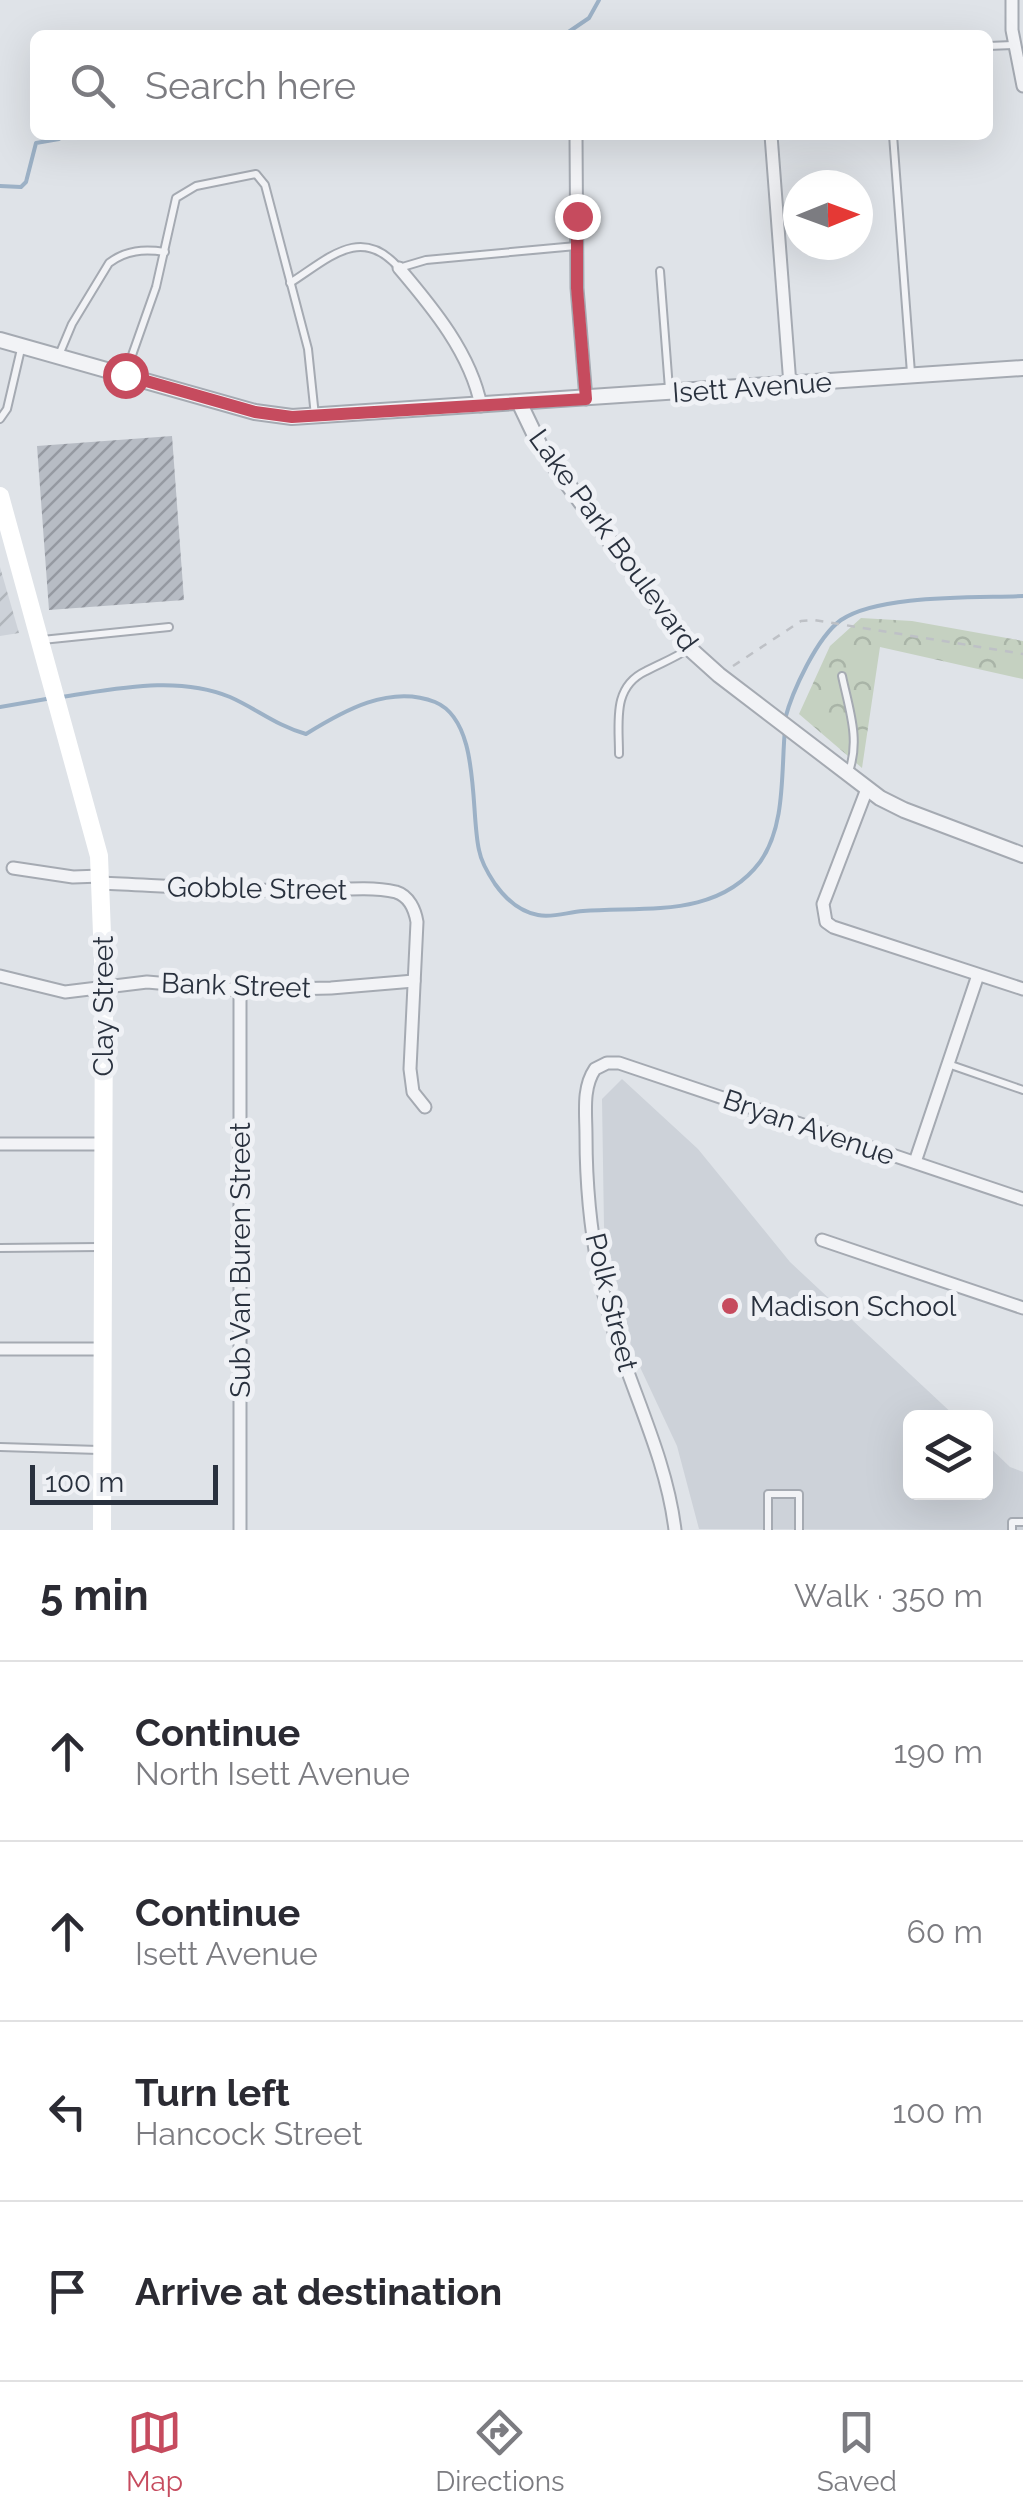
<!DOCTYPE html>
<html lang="en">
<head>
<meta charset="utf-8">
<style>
  :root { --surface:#fff; --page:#f7f7f7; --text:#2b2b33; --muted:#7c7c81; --line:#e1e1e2; --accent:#c64b5e }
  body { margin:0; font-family:Raleway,sans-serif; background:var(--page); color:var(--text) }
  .controls { position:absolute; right:30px; bottom:30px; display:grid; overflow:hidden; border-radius:15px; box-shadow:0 10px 40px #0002 }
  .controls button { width:90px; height:90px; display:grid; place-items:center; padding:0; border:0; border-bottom:2px solid var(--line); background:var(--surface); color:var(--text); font:50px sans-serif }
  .compass { position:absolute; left:783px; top:170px; width:90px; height:90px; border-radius:50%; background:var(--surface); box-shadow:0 10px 40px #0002; rotate:89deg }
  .scale { position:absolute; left:30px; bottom:25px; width:188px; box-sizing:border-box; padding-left:10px; border:5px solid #29313e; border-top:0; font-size:28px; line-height:35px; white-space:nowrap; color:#29313e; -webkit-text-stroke:8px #eff1f5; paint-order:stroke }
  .stop { position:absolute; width:30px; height:30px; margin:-22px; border:8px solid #c64b5e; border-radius:50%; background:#fff }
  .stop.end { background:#c64b5e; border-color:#fff; box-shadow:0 2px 10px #0008 }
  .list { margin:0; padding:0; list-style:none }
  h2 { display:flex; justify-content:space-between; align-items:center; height:130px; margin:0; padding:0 40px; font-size:42px }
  h2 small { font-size:32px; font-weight:400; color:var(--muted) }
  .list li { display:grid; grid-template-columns:65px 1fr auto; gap:30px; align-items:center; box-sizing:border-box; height:180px; padding:0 40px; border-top:2px solid var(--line) }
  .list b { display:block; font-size:38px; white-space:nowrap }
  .list p { margin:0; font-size:32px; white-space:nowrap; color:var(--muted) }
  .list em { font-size:32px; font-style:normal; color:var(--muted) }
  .icon { flex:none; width:55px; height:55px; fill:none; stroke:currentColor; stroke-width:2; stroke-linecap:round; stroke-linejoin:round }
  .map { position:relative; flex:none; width:1023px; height:1530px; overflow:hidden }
  .search { position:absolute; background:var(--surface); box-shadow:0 10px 40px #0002; left:30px; right:30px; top:30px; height:110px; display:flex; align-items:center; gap:25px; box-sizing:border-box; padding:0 35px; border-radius:15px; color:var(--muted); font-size:38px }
  .sheet { height:850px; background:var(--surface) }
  nav { display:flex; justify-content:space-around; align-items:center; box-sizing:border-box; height:140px; border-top:2px solid var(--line); background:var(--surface); font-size:28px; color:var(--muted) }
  nav a { display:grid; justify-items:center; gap:5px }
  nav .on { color:var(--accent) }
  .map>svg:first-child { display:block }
  .built { fill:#cdd2d9 }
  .industrial { fill:url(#industrial-furrows) }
  .forest { fill:url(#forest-crowns) }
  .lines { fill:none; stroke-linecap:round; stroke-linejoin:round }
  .stream { stroke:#9cb1c6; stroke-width:4 }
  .building { fill:url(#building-hatch) }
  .service-casing { stroke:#a5aab2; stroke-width:10 }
  .minor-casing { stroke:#a5aab2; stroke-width:15 }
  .tertiary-casing { stroke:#a5aab2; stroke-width:18 }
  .path { stroke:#bec1c6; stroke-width:2.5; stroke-dasharray:8 8; stroke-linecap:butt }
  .service { stroke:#f2f3f6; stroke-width:6 }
  .minor { stroke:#f2f3f6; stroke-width:11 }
  .tertiary { stroke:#f2f3f6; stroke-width:14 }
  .secondary { stroke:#fff; stroke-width:18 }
  .route { stroke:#c64b5e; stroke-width:12 }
  .poi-dot { fill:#c64b5e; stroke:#eff1f5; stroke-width:4 }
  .labels { text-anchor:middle; stroke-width:10; stroke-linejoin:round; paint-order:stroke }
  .street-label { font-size:28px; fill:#29313e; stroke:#eff1f5 }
  .poi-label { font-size:28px; fill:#29313e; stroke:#eff1f5; text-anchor:start }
</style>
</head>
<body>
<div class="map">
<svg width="1023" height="1530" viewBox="0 0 1023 1530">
  <defs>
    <pattern id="industrial-furrows" width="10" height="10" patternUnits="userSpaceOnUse" patternTransform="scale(2.5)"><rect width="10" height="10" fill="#cdd2d9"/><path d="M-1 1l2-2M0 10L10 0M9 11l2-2" fill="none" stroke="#b0b5bb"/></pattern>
    <pattern id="forest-crowns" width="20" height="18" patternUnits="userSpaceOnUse" patternTransform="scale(2.5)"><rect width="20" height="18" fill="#c5d1c1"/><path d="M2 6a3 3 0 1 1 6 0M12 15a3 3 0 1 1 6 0" fill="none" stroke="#a9b4a7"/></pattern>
    <pattern id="building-hatch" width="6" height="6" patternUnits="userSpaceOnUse" patternTransform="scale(2.5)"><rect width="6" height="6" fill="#b7bcc4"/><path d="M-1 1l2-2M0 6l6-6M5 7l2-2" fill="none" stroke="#9599a1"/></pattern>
  </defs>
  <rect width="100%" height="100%" fill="#dfe3e8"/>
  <path class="built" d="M 622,1079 L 698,1149 L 790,1262 L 956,1417 L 910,1418 L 910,1492 L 986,1492 L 986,1444 L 1010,1467 L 1023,1472 L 1023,1530 L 699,1529 L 677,1446 L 632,1350 L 604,1227 L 602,1099 Z"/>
  <path class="industrial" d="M 0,567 L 19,633 L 0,636 Z"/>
  <path class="forest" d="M 861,618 L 912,621 L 1023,641 L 1023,679 L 880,647 L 862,768 L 799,714 L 830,646 Z"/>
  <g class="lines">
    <g class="stream">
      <path d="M 564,35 L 589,18 L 599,0"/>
      <path d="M 0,186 L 21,187 L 26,182 L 36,143 L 59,139 L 60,135"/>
      <path d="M 61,697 C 116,689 177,675 230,697 C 257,709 277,726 306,734 C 343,711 390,684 435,702 C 481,721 470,811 479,850 C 481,861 489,875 495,884 C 505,898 520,912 538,915 C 553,918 568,912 583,911 C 645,906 717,919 760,862 C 786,826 781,771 785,729"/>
      <path d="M 0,707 L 52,698"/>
      <path d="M 785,719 C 792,692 817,637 841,620 C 879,594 976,598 1023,596"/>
    </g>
  </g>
  <path class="building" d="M 172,436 L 184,600 L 49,610 L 37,446 Z"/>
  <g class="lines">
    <g class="service-casing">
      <g id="service">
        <path d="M 988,46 L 1013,45"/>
        <path d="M 893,135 L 911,373"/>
        <path d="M 660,271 L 669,389"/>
        <path d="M 290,283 C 328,259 361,224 399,268 L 426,260 L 576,246"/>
        <path d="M 59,355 L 72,324 L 109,263 C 126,250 144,249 165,252"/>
        <path d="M 125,375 L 156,287 L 176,198 L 196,186 L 256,174 L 265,185 L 308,349 L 315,416"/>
        <path d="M 0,419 L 7,409 L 21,349"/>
        <path d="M 42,640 L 169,627"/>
        <path d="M 842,676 C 849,709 861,741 848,774"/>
        <path d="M 619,754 C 619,721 612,687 646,671 C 661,663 675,658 688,649"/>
        <path d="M 948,1064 L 1023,1090"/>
        <path d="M 0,1248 L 99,1247"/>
        <path d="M 0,1447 L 99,1450"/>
        <path d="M 768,1530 L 768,1494 L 799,1494 L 799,1530"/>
        <path d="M 1012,1530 L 1012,1522 L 1023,1522"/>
      </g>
    </g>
    <g class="minor-casing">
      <g id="minor">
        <path d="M 1012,0 L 1012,30 L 1023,86"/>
        <path d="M 576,135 L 577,288 L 586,399"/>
        <path d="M 771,135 L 790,385"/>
        <path d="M 399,268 C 433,308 471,354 481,406"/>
        <path d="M 867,789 L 823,904 L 826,922 L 833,927 L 1023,989"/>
        <path d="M 13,868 L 73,877 L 101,876"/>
        <path d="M 101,883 C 166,886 230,890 295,891 C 326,892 365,885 396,892 C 409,896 415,910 417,922 L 410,1069 L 413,1092 L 425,1107"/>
        <path d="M 0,976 L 65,992 L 147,982 L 240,990 L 331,988 L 414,981"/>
        <path d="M 0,1144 L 103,1144"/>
        <path d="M 915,1162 L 978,975"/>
        <path d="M 822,1240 L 1023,1308"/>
        <path d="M 0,1349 L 103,1349"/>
        <path d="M 240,1530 L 240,990"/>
        <path d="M 675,1530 C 667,1462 635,1398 614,1332 C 595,1270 586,1201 586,1136 C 586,1113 582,1088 595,1069 L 607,1063 L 619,1063 L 1023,1199"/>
      </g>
    </g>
    <g class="tertiary-casing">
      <g id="tertiary">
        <path d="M 0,340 L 255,412 L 292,417 L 1023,368"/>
        <path d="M 519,402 L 541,448 L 689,648 L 719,675 L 880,798 L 904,810 L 1023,855"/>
      </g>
    </g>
    <path class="path" d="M 733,666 L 801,621 L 814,620 L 1023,654"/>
    <use href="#service" class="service"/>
    <use href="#minor" class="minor"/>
    <use href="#tertiary" class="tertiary"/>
    <path class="secondary" d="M 0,496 L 99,856 L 104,986 L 102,1530"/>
  </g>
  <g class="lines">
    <path class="route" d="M 125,375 L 255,412 L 292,417 L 586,399 L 577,288 L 577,216"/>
  </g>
  <circle class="poi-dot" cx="730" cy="1306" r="10"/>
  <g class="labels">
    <g class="street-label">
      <text transform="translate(752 387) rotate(-4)" y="10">Isett Avenue</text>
      <text transform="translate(614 540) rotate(54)" y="10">Lake Park Boulevard</text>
      <text transform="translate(257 888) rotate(1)" y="10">Gobble Street</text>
      <text transform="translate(236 985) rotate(2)" y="10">Bank Street</text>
      <text transform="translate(103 1006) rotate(-90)" y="10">Clay Street</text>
      <text transform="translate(809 1127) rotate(19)" y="10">Bryan Avenue</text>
      <text transform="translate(240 1260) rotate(-90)" y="10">Sub Van Buren Street</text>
      <text transform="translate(612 1302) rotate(76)" y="10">Polk Street</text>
    </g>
    <g class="poi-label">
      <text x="750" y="1316">Madison School</text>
    </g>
  </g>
</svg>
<div class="controls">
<button><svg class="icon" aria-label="layers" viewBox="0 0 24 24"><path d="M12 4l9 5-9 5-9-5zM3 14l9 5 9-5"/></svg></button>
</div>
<svg class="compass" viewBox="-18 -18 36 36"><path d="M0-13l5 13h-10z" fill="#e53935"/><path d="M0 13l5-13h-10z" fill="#7c7c81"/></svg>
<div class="scale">100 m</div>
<div class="stop" style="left:125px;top:375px"></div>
<div class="stop end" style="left:577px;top:216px"></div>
<div class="search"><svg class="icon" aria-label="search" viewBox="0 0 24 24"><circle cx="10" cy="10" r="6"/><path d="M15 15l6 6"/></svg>Search here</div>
</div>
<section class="sheet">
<h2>5 min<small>Walk · 350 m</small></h2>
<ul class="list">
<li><svg class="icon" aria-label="ahead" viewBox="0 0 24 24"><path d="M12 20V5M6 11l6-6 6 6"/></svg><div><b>Continue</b><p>North Isett Avenue</p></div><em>190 m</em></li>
<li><svg class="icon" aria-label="ahead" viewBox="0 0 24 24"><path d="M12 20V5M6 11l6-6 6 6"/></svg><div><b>Continue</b><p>Isett Avenue</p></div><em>60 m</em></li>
<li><svg class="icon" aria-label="left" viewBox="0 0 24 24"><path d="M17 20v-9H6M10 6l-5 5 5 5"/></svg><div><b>Turn left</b><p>Hancock Street</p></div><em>100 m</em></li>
<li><svg class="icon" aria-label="arrive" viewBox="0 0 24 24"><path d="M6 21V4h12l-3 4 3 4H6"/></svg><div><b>Arrive at destination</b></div></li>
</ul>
</section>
<nav>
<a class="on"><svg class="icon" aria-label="map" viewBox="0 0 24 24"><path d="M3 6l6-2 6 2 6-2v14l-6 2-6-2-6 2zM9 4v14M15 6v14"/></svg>Map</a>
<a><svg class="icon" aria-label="directions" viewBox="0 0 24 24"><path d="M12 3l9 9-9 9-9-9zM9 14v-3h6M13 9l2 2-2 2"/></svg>Directions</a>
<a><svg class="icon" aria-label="saved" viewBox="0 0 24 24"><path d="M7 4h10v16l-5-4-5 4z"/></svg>Saved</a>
</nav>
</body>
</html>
